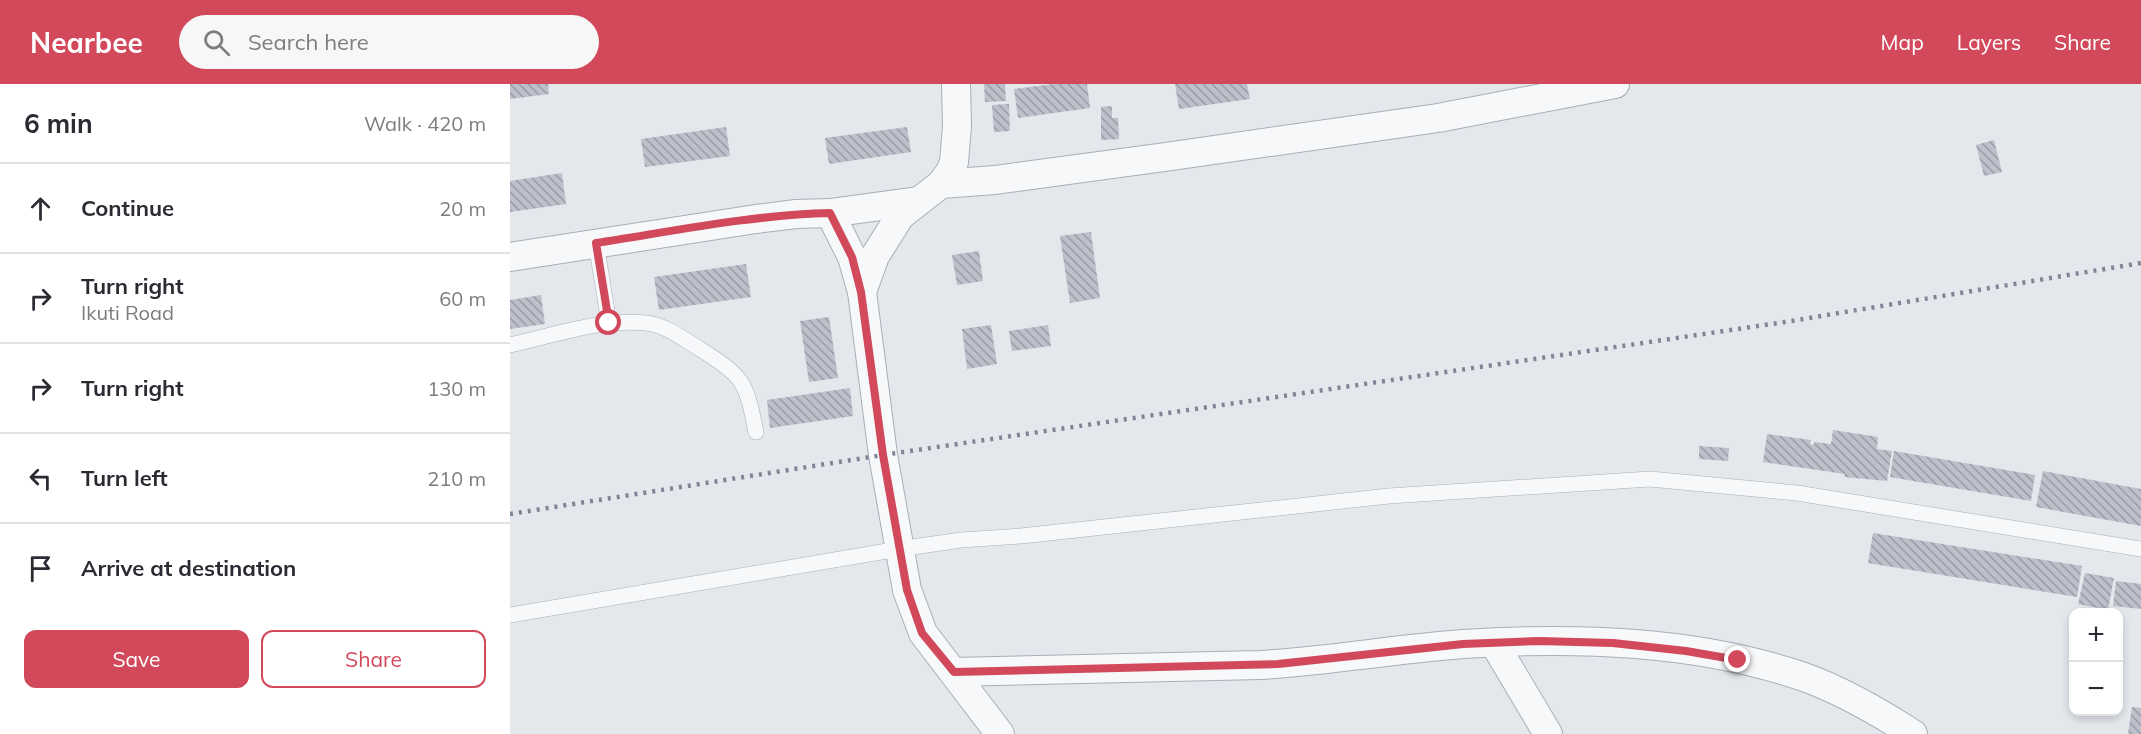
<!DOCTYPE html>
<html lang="en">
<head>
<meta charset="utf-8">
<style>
  :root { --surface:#fff; --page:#f7f7f7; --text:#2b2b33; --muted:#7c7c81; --line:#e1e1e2; --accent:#d1495b }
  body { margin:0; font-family:Mulish,sans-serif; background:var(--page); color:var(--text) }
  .controls { position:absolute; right:18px; bottom:18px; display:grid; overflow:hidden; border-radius:12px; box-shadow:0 3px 9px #0003 }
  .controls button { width:54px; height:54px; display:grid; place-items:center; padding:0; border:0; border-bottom:2px solid var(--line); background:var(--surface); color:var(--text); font:30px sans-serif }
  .stop { position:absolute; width:18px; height:18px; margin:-14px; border:4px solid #d1495b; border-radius:50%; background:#fff }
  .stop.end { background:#d1495b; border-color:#fff; box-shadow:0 2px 6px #0008 }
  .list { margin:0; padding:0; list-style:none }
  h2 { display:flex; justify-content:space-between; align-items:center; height:78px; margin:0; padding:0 24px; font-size:26px }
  h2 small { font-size:20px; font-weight:400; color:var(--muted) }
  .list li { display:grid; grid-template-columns:39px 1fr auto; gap:18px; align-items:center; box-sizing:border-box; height:90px; padding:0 24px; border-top:2px solid var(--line) }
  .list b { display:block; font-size:22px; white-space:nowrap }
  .list p { margin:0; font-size:20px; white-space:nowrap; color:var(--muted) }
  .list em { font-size:20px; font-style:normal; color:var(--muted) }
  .actions { display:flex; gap:12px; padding:18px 24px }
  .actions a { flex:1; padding:14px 0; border:2px solid var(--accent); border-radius:12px; text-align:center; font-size:21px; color:var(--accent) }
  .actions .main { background:var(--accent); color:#fff }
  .icon { flex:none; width:33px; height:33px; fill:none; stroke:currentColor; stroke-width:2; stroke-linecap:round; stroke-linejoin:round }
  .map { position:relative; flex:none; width:1631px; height:650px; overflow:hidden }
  header { display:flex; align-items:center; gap:36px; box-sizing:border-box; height:84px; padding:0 30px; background:var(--accent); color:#fff }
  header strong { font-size:28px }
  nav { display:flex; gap:33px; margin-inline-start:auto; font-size:21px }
  .search { width:420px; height:54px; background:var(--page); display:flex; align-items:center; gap:15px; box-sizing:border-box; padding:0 21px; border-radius:33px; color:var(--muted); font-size:22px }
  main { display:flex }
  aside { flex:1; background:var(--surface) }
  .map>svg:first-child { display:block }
  .building { fill:url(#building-back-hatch) }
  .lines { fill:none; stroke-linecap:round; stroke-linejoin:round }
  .service-casing { stroke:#a9aeb7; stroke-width:16 }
  .minor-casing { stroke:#a9aeb7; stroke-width:30 }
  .service { stroke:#f7f8fa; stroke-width:15 }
  .minor { stroke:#f7f8fa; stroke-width:28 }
  .rail { stroke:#7d8696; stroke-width:4.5; stroke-dasharray:3 6; stroke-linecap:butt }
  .route { stroke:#d1495b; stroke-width:8 }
</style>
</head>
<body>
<header>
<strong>Nearbee</strong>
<div class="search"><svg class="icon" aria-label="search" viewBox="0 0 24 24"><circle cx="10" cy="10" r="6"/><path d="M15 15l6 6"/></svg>Search here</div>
<nav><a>Map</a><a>Layers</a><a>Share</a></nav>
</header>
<main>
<aside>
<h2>6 min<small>Walk · 420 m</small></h2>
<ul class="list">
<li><svg class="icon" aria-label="ahead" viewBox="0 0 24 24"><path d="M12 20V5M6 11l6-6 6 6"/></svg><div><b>Continue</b></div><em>20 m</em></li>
<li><svg class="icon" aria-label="right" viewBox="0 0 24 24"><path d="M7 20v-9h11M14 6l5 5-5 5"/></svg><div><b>Turn right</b><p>Ikuti Road</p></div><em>60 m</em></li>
<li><svg class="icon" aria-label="right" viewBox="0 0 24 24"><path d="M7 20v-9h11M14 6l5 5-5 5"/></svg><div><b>Turn right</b></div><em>130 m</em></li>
<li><svg class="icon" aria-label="left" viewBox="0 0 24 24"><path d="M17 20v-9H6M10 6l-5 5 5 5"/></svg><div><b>Turn left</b></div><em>210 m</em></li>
<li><svg class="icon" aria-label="arrive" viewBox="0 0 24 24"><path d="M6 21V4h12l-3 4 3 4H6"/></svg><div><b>Arrive at destination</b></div></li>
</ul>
<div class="actions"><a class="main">Save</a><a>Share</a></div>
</aside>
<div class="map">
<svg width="1631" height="650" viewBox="0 0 1631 650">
  <defs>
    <pattern id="building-back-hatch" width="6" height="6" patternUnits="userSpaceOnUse" patternTransform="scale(1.5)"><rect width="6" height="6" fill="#bbc0ca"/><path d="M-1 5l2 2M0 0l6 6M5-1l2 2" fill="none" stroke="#989da6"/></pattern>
  </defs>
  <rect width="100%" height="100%" fill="#e4e7ec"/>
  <g class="building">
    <path d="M 0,0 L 38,0 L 39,10 L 0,15 Z"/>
    <path d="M 474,0 L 495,0 L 496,17 L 475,18 Z"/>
    <path d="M 543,0 L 577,0 L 580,24 L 508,34 L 504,5 Z"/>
    <path d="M 665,0 L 737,0 L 740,15 L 669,25 Z"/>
    <path d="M 499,20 L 500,47 L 484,48 L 482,21 Z"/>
    <path d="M 602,22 L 602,34 L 608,34 L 609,55 L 591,56 L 591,23 Z"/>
    <path d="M 216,43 L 220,72 L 135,83 L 131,55 Z"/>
    <path d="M 397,43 L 401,68 L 319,80 L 315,54 Z"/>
    <path d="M 1484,56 L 1492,88 L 1474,92 L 1466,61 Z"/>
    <path d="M 52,89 L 56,120 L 0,128 L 0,97 Z"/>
    <path d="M 581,148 L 590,214 L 560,219 L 550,152 Z"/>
    <path d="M 469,167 L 473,197 L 447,201 L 442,171 Z"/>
    <path d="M 236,180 L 241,213 L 149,226 L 144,193 Z"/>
    <path d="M 31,211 L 35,240 L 0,245 L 0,216 Z"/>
    <path d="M 319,233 L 328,294 L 299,298 L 290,237 Z"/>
    <path d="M 481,241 L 487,280 L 457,285 L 452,245 Z"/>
    <path d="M 538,241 L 541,262 L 502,267 L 499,247 Z"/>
    <path d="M 340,304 L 343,332 L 260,344 L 257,316 Z"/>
    <path d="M 1323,346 L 1368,353 L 1367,365 L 1382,367 L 1377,397 L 1334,393 L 1335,390 L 1253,378 L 1257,350 L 1301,356 L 1300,360 L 1304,361 L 1304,358 L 1321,360 Z"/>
    <path d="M 1189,362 L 1219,364 L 1218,377 L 1189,375 Z"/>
    <path d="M 1384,367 L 1525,391 L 1521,417 L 1380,393 Z"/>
    <path d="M 1533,387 L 1631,405 L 1631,442 L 1526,423 Z"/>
    <path d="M 1363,449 L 1572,482 L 1567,513 L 1358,479 Z"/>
    <path d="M 1575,489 L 1604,494 L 1598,526 L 1568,520 Z"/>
    <path d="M 1606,497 L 1631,500 L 1631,525 L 1603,522 Z"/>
    <path d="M 1622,623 L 1631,624 L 1631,650 L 1618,650 Z"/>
  </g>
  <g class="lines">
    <g class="service-casing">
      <g id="service">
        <path d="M 86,159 L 99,239"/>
        <path d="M 0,261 C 42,252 93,234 136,239 C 156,241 173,255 190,265 C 234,293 236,297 246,348"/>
        <path d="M 0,531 L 389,465 L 451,456 L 511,452 L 879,412 L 1140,395 L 1287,409 L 1631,465"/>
      </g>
    </g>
    <g class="minor-casing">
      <g id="minor">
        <path d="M 446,0 L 447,42 L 444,78 L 440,88 L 431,100 L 390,132 L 365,172 L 352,208 L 373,371 L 397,506 L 413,549 L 490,650"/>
        <path d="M 431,100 L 485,96 L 655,73 L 928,34 L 1105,0"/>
        <path d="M 320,129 L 342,173 L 352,208"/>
        <path d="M 0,173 L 246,135 L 286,130 L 320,129 L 408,117"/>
        <path d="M 984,559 L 1038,650"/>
        <path d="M 444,588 L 750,581 C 818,577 885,565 953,560 C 1066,553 1186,556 1294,593 C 1333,607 1369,628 1403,650"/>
      </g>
    </g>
    <use href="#service" class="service"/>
    <use href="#minor" class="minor"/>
    <path class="rail" d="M 0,430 L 373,371 L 1275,238 L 1631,179"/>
  </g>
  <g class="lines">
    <path class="route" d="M 99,239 L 86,159 C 164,147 242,131 320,129 L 342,173 L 351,208 L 373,371 L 397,506 L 412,549 L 444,588 L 768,580 L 953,560 L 1029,557 L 1103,559 L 1176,567 L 1228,576"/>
  </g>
</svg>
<div class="controls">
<button>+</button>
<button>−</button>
</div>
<div class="stop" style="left:99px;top:239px"></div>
<div class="stop end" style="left:1228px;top:576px"></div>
</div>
</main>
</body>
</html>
